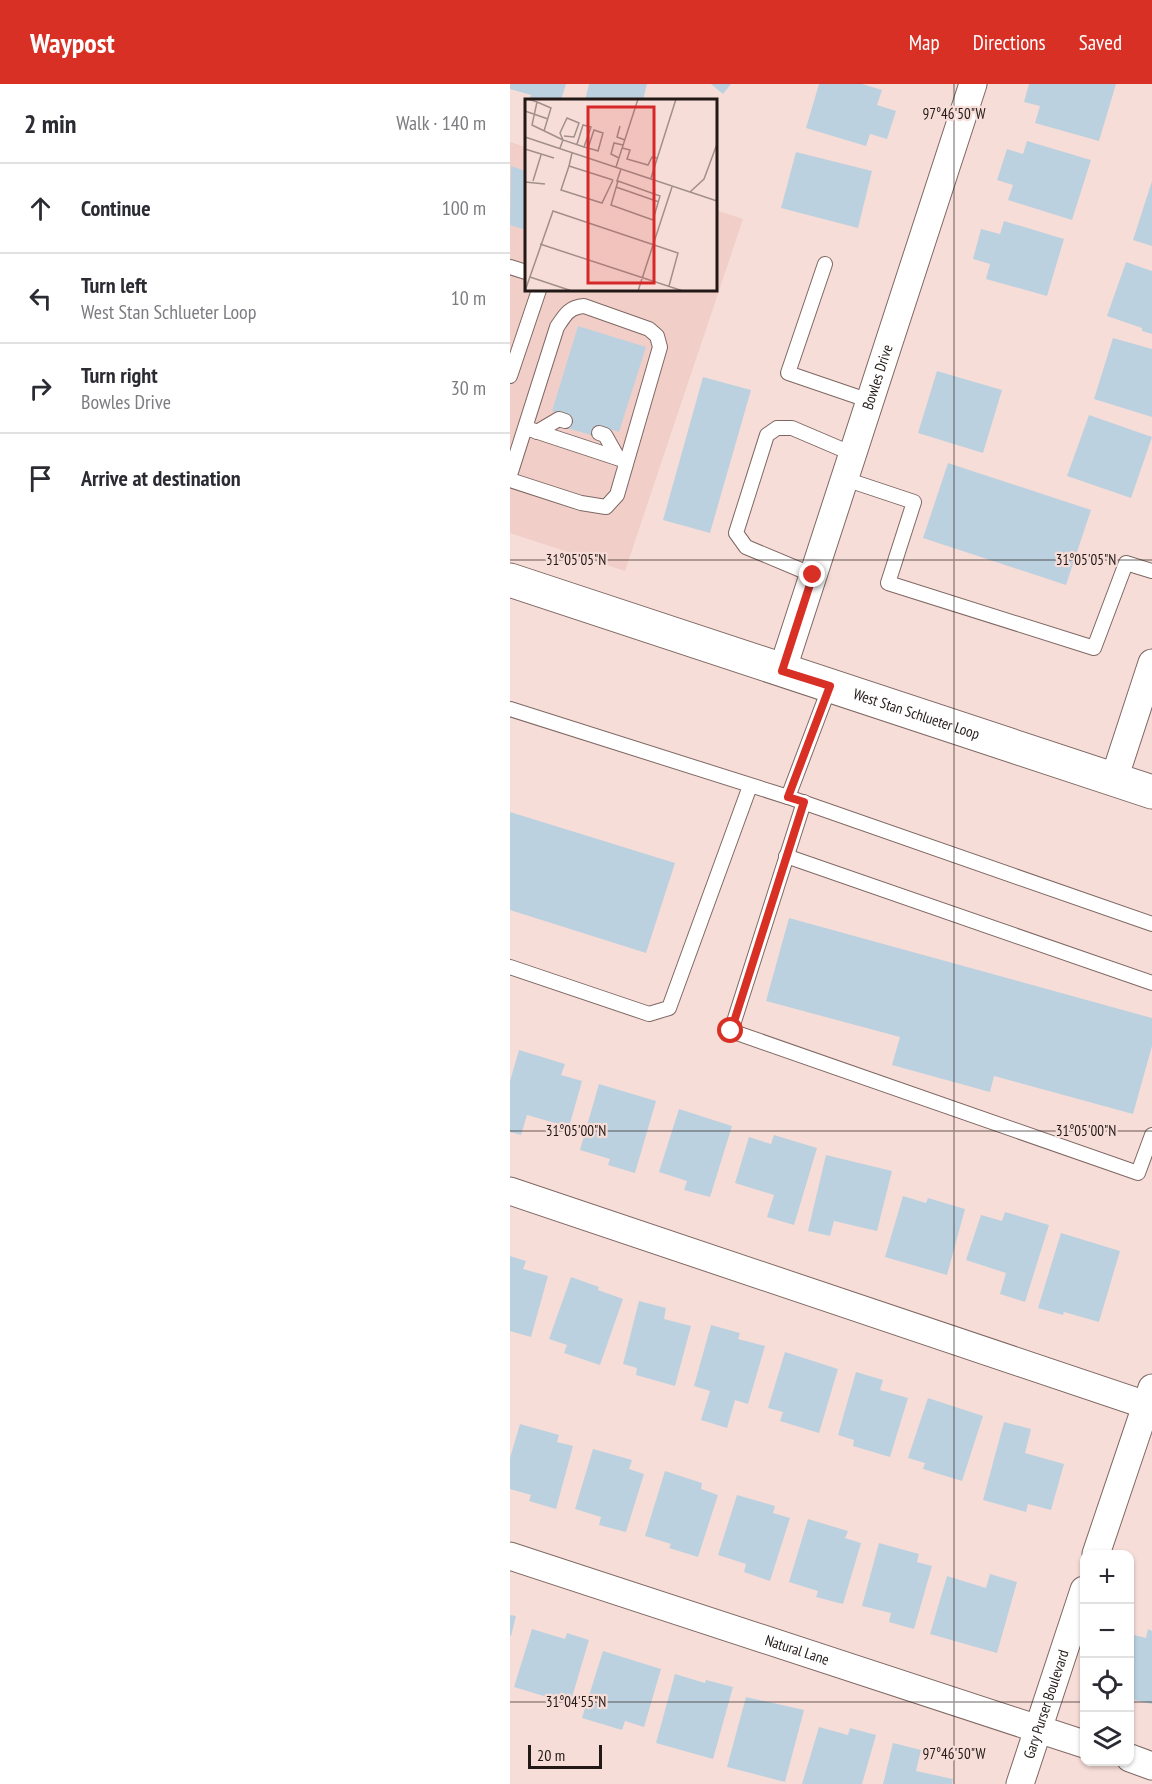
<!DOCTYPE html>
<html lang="en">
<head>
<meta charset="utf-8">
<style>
  :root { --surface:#fff; --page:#f7f7f7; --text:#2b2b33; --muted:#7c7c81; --line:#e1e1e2; --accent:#d93025 }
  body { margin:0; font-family:"PT Sans Narrow",sans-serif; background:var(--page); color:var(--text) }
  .controls { position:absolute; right:18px; bottom:18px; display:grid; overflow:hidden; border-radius:12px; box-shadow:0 2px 4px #0004 }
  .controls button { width:54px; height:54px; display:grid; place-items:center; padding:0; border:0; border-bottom:2px solid var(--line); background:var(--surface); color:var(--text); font:30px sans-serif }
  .scale { position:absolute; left:18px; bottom:15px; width:74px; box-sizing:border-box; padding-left:6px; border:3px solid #221917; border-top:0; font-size:16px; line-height:21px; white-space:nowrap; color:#221917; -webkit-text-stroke:4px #f7ddd8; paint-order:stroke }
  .stop { position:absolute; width:18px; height:18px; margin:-14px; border:4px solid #d93025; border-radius:50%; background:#fff }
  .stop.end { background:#d93025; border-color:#fff; box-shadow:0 2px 6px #0008 }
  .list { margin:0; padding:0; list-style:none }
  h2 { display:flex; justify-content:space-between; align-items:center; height:78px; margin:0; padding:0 24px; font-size:26px }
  h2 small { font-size:20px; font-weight:400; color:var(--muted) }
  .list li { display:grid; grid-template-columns:39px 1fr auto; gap:18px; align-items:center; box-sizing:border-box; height:90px; padding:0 24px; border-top:2px solid var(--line) }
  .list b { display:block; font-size:22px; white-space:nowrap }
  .list p { margin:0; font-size:20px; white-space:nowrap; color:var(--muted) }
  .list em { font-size:20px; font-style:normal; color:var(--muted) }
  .icon { flex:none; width:33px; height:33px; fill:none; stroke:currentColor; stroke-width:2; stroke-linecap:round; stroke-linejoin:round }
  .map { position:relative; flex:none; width:642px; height:1700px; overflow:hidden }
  header { display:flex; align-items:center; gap:36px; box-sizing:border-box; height:84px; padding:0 30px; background:var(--accent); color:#fff }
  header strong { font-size:28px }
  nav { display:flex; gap:33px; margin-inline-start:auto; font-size:21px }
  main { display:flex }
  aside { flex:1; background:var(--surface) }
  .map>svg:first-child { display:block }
  .built { fill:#f1cfc8 }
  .building { fill:#bcd1df }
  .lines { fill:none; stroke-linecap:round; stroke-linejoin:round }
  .lane-casing { stroke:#7f6863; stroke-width:16 }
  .street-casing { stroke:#7f6863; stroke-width:29 }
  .secondary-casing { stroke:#7f6863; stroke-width:35 }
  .lane { stroke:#fff; stroke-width:14 }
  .street { stroke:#fff; stroke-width:27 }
  .secondary { stroke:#fff; stroke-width:33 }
  .route { stroke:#d93025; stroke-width:8 }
  .ticks { fill:none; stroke:#221917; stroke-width:1.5; stroke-opacity:0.45 }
  .labels { text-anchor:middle; stroke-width:4.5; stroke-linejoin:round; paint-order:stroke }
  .street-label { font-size:15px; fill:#221917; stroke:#f7ddd8 }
  .inset-road { fill:none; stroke:#a28f8b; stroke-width:1.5 }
  .view { fill:#d62828; fill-opacity:0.15; stroke:#d62828; stroke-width:3 }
  .inset-edge { fill:none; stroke:#221917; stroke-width:3 }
  .ticks-label { font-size:15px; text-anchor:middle; fill:#221917; stroke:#f7ddd8; stroke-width:4.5; stroke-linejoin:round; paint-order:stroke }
</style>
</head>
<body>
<header>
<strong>Waypost</strong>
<nav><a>Map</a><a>Directions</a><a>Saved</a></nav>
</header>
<main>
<aside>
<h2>2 min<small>Walk · 140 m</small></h2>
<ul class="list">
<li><svg class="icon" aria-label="ahead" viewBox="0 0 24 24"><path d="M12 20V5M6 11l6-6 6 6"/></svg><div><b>Continue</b></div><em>100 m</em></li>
<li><svg class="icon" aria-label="left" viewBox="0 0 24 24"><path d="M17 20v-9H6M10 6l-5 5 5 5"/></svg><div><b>Turn left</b><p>West Stan Schlueter Loop</p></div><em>10 m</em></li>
<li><svg class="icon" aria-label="right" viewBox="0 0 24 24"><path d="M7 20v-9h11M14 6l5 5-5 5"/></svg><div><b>Turn right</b><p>Bowles Drive</p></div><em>30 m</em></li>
<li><svg class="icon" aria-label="arrive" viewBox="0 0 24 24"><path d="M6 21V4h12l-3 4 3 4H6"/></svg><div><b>Arrive at destination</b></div></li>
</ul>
</aside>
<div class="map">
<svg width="642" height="1700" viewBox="0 0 642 1700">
  <rect width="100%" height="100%" fill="#f7ddd8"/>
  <path class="built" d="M 0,58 L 16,63 L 16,206 L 206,206 L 206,126 L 233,135 L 115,487 L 0,449 Z"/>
  <g class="building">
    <path d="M 0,0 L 56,0 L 51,16 L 19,16 L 21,11 L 0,5 Z"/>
    <path d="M 79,0 L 137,0 L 133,16 L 75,16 Z"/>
    <path d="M 201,0 L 221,0 L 213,10 Z"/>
    <path d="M 309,0 L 352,0 L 372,6 L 367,21 L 386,27 L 377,55 L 360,50 L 356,62 L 296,44 Z"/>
    <path d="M 519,0 L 606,0 L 589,57 L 525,39 L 530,22 L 514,18 Z"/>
    <path d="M 517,57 L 581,76 L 562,136 L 498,116 L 503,101 L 487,96 L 497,65 L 513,70 Z"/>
    <path d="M 286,68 L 362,87 L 348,144 L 271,124 Z"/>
    <path d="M 1,82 L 16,87 L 16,146 L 0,141 Z"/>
    <path d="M 642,97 L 642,162 L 623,156 Z"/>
    <path d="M 494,137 L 554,155 L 537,212 L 476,195 L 480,180 L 463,175 L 471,145 L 490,150 Z"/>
    <path d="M 616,178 L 642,187 L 642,250 L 632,247 L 632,244 L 597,232 Z"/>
    <path d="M 68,242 L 136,263 L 109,348 L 91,342 L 88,353 L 53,343 L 57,331 L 42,327 Z"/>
    <path d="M 603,254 L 642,265 L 642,333 L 584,315 Z"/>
    <path d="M 427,287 L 492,306 L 473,369 L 408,349 Z"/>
    <path d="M 193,293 L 241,306 L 200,449 L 153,436 Z"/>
    <path d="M 579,331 L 642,353 L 621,414 L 557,392 Z"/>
    <path d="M 438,379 L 581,426 L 556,501 L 413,454 Z"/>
    <path d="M 0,728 L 165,779 L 136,869 L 0,826 Z"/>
    <path d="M 279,834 L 642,934 L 642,962 L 623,1030 L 484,992 L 480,1008 L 382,981 L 390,953 L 256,917 Z"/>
    <path d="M 9,966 L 55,980 L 51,991 L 72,997 L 59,1043 L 17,1031 L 11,1051 L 0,1048 L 0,997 Z"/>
    <path d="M 89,1000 L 146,1017 L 125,1089 L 98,1081 L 100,1075 L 70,1066 Z"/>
    <path d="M 169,1025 L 222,1042 L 200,1113 L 174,1106 L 177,1097 L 149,1088 Z"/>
    <path d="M 264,1051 L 307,1064 L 284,1141 L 257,1133 L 264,1111 L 225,1099 L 239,1053 L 261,1060 Z"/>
    <path d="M 316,1071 L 382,1087 L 367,1147 L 324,1137 L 320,1152 L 298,1147 Z"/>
    <path d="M 393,1112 L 416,1119 L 418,1114 L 455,1125 L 437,1191 L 375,1173 Z"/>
    <path d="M 495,1128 L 539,1141 L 515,1218 L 490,1210 L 496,1189 L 456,1176 L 471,1131 L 492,1137 Z"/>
    <path d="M 551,1149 L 610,1167 L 589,1238 L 554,1228 L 553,1231 L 528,1224 Z"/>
    <path d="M 0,1172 L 16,1177 L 13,1185 L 38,1192 L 21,1253 L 0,1247 Z"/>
    <path d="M 61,1193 L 89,1203 L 88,1206 L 113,1215 L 90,1281 L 54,1269 L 57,1261 L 39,1255 Z"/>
    <path d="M 129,1217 L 156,1224 L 154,1235 L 181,1242 L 165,1302 L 126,1291 L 127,1284 L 113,1280 Z"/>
    <path d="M 201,1241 L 230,1249 L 228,1255 L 255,1262 L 238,1320 L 225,1316 L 217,1344 L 191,1336 L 200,1307 L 184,1302 Z"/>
    <path d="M 275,1268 L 328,1285 L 309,1349 L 270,1337 L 273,1328 L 258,1324 Z"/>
    <path d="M 346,1288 L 373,1296 L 370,1306 L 398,1314 L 380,1373 L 343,1362 L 344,1356 L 328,1351 Z"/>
    <path d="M 418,1314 L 473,1332 L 452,1397 L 413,1385 L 415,1379 L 398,1374 Z"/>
    <path d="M 494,1338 L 521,1345 L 515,1369 L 554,1380 L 541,1426 L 518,1420 L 516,1428 L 473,1416 Z"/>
    <path d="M 10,1340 L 49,1351 L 47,1358 L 63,1362 L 46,1425 L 19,1417 L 21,1411 L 0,1405 L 0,1374 Z"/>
    <path d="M 83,1365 L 122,1376 L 119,1385 L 134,1390 L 116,1448 L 89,1441 L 91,1433 L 65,1425 Z"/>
    <path d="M 155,1387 L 192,1399 L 191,1405 L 208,1411 L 188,1473 L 159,1464 L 161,1460 L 135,1452 Z"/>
    <path d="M 227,1411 L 265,1422 L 263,1429 L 280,1434 L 260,1497 L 234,1488 L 236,1480 L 208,1471 Z"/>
    <path d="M 298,1435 L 338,1447 L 335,1454 L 351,1459 L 333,1520 L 306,1513 L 308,1507 L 279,1498 Z"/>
    <path d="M 369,1459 L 409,1470 L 407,1478 L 422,1482 L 404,1545 L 379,1538 L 381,1529 L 352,1522 Z"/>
    <path d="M 480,1490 L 507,1498 L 487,1569 L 420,1550 L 437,1492 L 476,1504 Z"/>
    <path d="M 0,1531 L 6,1532 L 1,1552 L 0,1552 Z"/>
    <path d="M 22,1545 L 55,1555 L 57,1549 L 79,1556 L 60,1620 L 4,1603 Z"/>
    <path d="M 638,1545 L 642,1547 L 642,1620 L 620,1615 L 620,1550 L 636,1554 Z"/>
    <path d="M 93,1567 L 151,1585 L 134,1643 L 115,1637 L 112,1646 L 72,1634 Z"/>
    <path d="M 165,1590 L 195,1599 L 196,1596 L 223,1603 L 203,1675 L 146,1659 Z"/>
    <path d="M 236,1613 L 294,1626 L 275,1698 L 217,1683 Z"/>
    <path d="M 309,1643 L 338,1651 L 340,1644 L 366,1651 L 352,1700 L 292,1700 Z"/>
    <path d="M 383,1659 L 411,1666 L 406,1687 L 443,1695 L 442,1700 L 373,1700 Z"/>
  </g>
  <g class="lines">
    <g class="lane-casing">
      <g id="lane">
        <path d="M 315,180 L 278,289 L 360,317"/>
        <path d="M 0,183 L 16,188"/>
        <path d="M 0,292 L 29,206"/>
        <path d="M 16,344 L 116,377"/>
        <path d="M 27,348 L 49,335 L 55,337"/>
        <path d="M 89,349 L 95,351 L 108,374"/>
        <path d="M 0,391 L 47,243 C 55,231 59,223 74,222 L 139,245 L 147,252 L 150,263 L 107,411 L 96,423 L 71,419 L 0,396"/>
        <path d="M 335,395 L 404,418 L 378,499 L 584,564 L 616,479 L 642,487"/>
        <path d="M 303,491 L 236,463 L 226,449 L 257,351 L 267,344 L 282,344 L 343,370"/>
        <path d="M 320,602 L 278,713 L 642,840"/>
        <path d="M 0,625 L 278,713"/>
        <path d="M 294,718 L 221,947 L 628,1089 L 642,1051"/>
        <path d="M 276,772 L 642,899"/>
        <path d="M 0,883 L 139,930 L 159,924 L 240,702"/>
      </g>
    </g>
    <g class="street-casing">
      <g id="street">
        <path id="s1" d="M 272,587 L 463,0"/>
        <path d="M 604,695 L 642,579"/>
        <path d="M 0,1107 L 642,1323"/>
        <path d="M 586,1470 L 642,1304"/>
        <path id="s2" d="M 0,1472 L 574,1660"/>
        <path d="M 620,1674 L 642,1682"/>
        <path id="s3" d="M 510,1700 L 574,1506"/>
      </g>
    </g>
    <g class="secondary-casing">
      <g id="secondary">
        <path id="s4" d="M 0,496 L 642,708"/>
      </g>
    </g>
    <use href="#lane" class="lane"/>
    <use href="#street" class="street"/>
    <use href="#secondary" class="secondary"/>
  </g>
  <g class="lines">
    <path class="route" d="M 221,947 L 294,718 L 278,713 L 320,602 L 272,587 L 303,491"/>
  </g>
  <path class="ticks" d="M 444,0 L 444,1700M 0,476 L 642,476M 0,1047 L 642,1047M 0,1618 L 574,1618M 620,1618 L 642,1618"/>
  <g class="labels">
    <g class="street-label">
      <text dy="5" stroke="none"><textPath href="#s1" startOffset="309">Bowles Drive</textPath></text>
      <text dy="5" stroke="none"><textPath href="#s4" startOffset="428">West Stan Schlueter Loop</textPath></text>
      <text dy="5" stroke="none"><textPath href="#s2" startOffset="302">Natural Lane</textPath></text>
      <text dy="5" stroke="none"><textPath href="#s3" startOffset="84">Gary Purser Boulevard</textPath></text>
    </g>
  </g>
  <g transform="translate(15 15)">
    <rect width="192" height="192" fill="#f7ddd8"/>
    <path class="inset-road" d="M 3,0 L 12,3 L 7,26 L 38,41 L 35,49M 12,3 L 26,9 L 19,32M 0,12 L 23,20M 95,27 L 92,38 L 100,41M 39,37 L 49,38 L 54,24 L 42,19 L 35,34 L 38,41 L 59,48 L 70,51 L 73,52 L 78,34 L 69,31 L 63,49M 0,38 L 192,102M 52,45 L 58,26 L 66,28 L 59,48M 97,49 L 105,51 L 102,60 L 123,66 L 127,58 L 132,59M 0,50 L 29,59M 47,54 L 44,67 L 88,81M 94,59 L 86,55 L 89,44 L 98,46M 44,67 L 36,91 L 77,104 L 88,81M 91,68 L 113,0M 126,79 L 151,0M 8,82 L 16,56M 93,82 L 86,106 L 128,121 L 135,97 L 93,82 L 92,82 L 96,70M 0,83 L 20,85M 91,88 L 134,103M 165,93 L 179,80 L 192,45M 15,145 L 158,192M 5,178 L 47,192M 0,192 L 28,112 L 153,154 L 144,187M 113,192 L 147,88"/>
    <path class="view" d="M 63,8 L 129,8 L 129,184 L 63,184 Z"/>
    <rect width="192" height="192" class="inset-edge"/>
  </g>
  <g class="ticks-label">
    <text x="444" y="35">97°46'50"W</text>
    <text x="66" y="481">31°05'05"N</text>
    <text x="576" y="481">31°05'05"N</text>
    <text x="66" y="1052">31°05'00"N</text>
    <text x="576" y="1052">31°05'00"N</text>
    <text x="66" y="1623">31°04'55"N</text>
    <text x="444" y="1675">97°46'50"W</text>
  </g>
</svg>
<div class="controls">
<button>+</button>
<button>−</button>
<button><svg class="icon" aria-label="locate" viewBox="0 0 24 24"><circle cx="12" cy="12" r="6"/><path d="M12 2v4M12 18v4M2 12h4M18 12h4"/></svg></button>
<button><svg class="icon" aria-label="layers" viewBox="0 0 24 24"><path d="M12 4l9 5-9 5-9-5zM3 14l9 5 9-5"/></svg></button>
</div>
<div class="scale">20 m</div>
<div class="stop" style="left:221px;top:947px"></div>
<div class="stop end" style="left:303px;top:491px"></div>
</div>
</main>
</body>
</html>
